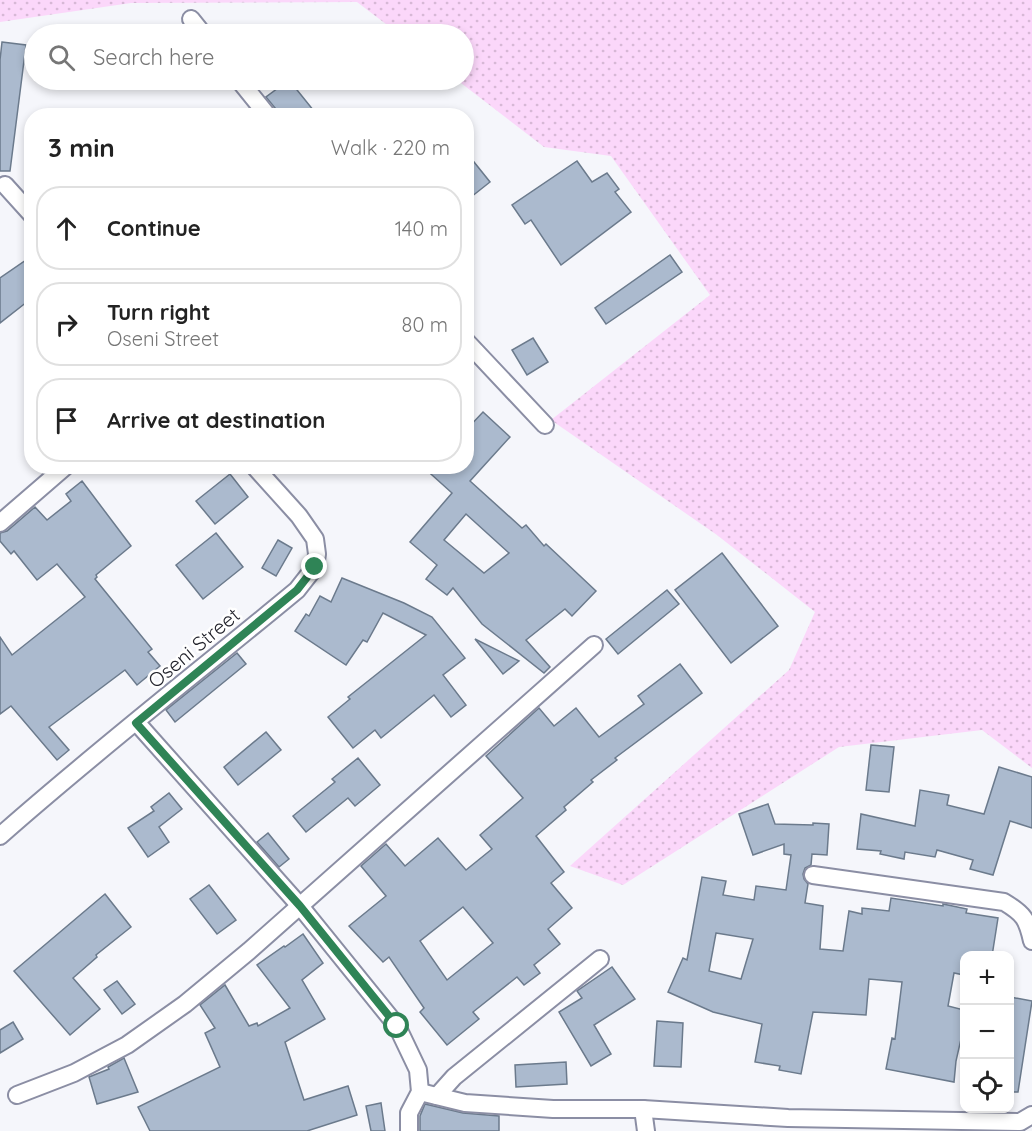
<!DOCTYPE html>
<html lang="en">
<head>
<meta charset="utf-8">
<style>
  :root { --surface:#fff; --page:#f2f2f2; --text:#222; --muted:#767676; --line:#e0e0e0 }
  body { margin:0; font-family:Quicksand,sans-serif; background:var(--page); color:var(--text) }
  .controls { position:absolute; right:18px; bottom:18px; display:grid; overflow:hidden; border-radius:12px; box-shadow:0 3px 9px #0003 }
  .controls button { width:54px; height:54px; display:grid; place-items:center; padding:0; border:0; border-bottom:2px solid var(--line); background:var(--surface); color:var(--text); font:30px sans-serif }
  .stop { position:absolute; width:18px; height:18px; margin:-14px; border:4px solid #2f8456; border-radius:50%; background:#fff }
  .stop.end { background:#2f8456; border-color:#fff; box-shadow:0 2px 6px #0008 }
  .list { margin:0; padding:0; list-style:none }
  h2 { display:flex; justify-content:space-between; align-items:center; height:78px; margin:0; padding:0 24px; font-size:26px }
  h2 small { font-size:20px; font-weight:400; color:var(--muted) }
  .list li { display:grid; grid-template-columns:39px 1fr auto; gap:18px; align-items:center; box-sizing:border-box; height:84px; margin:0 12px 12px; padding:0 12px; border:2px solid var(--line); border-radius:24px }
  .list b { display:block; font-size:22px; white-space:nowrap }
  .list p { margin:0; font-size:20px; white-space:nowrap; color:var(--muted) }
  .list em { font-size:20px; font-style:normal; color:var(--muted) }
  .icon { flex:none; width:33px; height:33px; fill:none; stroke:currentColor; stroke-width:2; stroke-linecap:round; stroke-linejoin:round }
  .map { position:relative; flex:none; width:1032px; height:1131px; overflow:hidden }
  .search { position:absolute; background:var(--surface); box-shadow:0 3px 9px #0003; left:24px; top:24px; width:450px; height:66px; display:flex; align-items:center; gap:15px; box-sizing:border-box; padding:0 21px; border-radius:33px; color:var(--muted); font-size:22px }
  .panel { position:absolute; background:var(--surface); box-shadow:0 3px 9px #0003; left:24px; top:108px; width:450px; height:366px; border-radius:24px }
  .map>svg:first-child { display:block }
  .green { fill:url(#green-dots) }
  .building { fill:#abbace; stroke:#6b7a8c; stroke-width:1.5; fill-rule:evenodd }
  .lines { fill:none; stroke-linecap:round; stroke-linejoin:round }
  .minor-casing { stroke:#8b8ea4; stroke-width:20 }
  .minor { stroke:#fff; stroke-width:16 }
  .route { stroke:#2f8456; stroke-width:8 }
  .labels { text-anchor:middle; stroke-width:5; stroke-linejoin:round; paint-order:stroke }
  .street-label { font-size:20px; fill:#22232c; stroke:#fff }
</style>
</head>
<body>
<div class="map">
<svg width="1032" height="1131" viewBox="0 0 1032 1131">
  <defs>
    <pattern id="green-dots" width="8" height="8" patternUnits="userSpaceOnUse" patternTransform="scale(1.5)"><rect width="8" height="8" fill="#fbd7fa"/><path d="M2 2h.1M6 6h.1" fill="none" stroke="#d7b8d6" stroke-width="1.8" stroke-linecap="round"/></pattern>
  </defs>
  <rect width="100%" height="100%" fill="#f5f6fb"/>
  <path class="green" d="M 0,0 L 1032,0 L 1032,768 L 982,730 L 839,747 L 623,885 L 570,866 L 789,670 L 815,612 L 717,535 L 551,420 L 710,295 L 611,156 L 544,147 L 457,80 L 464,80 L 464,34 L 399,34 L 357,2 L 131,3 L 0,22 Z"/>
  <g class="building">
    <path d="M 2,42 L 26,45 L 10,171 L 0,171 L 0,60 Z"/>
    <path d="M 289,80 L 318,116 L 278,116 L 276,109 L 266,97 Z"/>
    <path d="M 466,152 L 490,182 L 466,201 Z"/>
    <path d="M 577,161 L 592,182 L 607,173 L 619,189 L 615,192 L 631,212 L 561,265 L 531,220 L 525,224 L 512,205 Z"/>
    <path d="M 670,255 L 682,272 L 606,324 L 595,308 Z"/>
    <path d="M 32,256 L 32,298 L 0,323 L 0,278 Z"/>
    <path d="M 533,338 L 548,362 L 527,375 L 512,350 Z"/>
    <path d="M 483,412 L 510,437 L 470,481 L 522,528 L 526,525 L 544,546 L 546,544 L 596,591 L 572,616 L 565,609 L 526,640 L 550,667 L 544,673 L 482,624 L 453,588 L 447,595 L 426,579 L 437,565 L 410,542 L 452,493 L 422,466 L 466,466 L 466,430 ZM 466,514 L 509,553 L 484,573 L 444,540 Z"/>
    <path d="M 230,474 L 248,497 L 215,524 L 196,501 Z"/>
    <path d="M 82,481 L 131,546 L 96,575 L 97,577 L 95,579 L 152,649 L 148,652 L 160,666 L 137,685 L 125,670 L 49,727 L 69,750 L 57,760 L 11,706 L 0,714 L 0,637 L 12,655 L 85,597 L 57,564 L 37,580 L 14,551 L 11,554 L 0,541 L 0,533 L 7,531 L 35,507 L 47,520 L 71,501 L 66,494 Z"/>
    <path d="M 216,533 L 243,567 L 203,599 L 176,565 Z"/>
    <path d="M 278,540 L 292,548 L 276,576 L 262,568 Z"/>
    <path d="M 722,553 L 778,626 L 731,663 L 675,590 Z"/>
    <path d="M 342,578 L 404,603 L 432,617 L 465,658 L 443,675 L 466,705 L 451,717 L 434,695 L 381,738 L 375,730 L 353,748 L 328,717 L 350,699 L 348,697 L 426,635 L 383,613 L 367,642 L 363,640 L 346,665 L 295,631 L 306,614 L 309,616 L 320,596 L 331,602 Z"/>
    <path d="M 667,590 L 679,604 L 618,654 L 606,639 Z"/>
    <path d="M 475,639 L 519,661 L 503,674 Z"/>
    <path d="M 237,653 L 246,664 L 175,722 L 166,710 Z"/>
    <path d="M 680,664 L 702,693 L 615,758 L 617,760 L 591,780 L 593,782 L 564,807 L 566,810 L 536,836 L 564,872 L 551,883 L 572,908 L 548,929 L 560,944 L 534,965 L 540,973 L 524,985 L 517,977 L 473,1012 L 479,1019 L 447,1045 L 420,1012 L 424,1008 L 389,957 L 383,962 L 349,926 L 386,896 L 361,866 L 386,844 L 405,866 L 438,838 L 466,870 L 492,849 L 480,835 L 523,798 L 486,756 L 539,708 L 554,726 L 576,708 L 599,737 L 644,704 L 638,696 ZM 463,907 L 493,943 L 447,980 L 420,941 Z"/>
    <path d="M 266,732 L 281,750 L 238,785 L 224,767 Z"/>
    <path d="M 871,745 L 894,747 L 889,792 L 866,790 Z"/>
    <path d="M 358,758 L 380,785 L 355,806 L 348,798 L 306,832 L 293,816 L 335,782 L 332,779 Z"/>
    <path d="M 999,767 L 1032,777 L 1032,828 L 1010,821 L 993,875 L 970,869 L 973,860 L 937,850 L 935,857 L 905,852 L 904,859 L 880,854 L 881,851 L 857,849 L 861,814 L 915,826 L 920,790 L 949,795 L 947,805 L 984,814 Z"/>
    <path d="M 169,793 L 182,809 L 159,827 L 169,842 L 148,857 L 128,828 L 154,811 L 151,807 Z"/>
    <path d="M 768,804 L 775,824 L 813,825 L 813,823 L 829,824 L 827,855 L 812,854 L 811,865 L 805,868 L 803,874 L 804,879 L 808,884 L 805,903 L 823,906 L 820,949 L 843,951 L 849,911 L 862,914 L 862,908 L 889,911 L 891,898 L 943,906 L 943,904 L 967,909 L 966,913 L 998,918 L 992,956 L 964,956 L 964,975 L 954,973 L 948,1006 L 964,1010 L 964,1026 L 956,1061 L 954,1082 L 886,1069 L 892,1038 L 895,1039 L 902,982 L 869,979 L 866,1015 L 813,1012 L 801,1074 L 779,1070 L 780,1066 L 755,1062 L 762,1024 L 713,1012 L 668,992 L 683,958 L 687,960 L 702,877 L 726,881 L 723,895 L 754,900 L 756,886 L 786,890 L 791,855 L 784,854 L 784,844 L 753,855 L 739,814 ZM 716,933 L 753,939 L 741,979 L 709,971 Z"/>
    <path d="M 268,833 L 289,859 L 279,867 L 257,842 Z"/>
    <path d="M 209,885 L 236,920 L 217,934 L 190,899 Z"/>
    <path d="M 105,894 L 131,927 L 96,955 L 97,957 L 73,978 L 100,1009 L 70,1035 L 14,971 Z"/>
    <path d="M 303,934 L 323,963 L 302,980 L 325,1019 L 285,1042 L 304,1100 L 348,1086 L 357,1115 L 307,1131 L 150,1131 L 138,1107 L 220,1067 L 205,1033 L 215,1028 L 200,1005 L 225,985 L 249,1026 L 257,1023 L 258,1026 L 290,1008 L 257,965 L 284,946 L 285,947 Z"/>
    <path d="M 612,967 L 635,999 L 594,1025 L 611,1054 L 591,1066 L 559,1012 L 582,998 L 577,991 Z"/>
    <path d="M 117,981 L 135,1004 L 122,1014 L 104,990 Z"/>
    <path d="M 1010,997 L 1032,1001 L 1018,1092 L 1010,1092 Z"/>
    <path d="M 657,1021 L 683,1023 L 681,1067 L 654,1066 Z"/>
    <path d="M 13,1022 L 23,1039 L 0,1053 L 0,1030 Z"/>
    <path d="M 124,1058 L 138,1092 L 97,1104 L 89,1077 L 109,1069 L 108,1067 Z"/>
    <path d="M 566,1062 L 567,1084 L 516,1087 L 515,1065 Z"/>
    <path d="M 381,1103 L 385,1131 L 371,1131 L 366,1106 Z"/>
    <path d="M 425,1104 L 463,1113 L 499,1116 L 499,1131 L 420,1131 L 420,1116 Z"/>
  </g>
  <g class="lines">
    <g class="minor-casing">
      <g id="minor">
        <path d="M 191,19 L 203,34"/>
        <path d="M 239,80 L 268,116"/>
        <path d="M 5,185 L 32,215"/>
        <path d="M 466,341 L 545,425"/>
        <path d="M 0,523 L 66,466"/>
        <path d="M 137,723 L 300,906 L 397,1026 L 418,1070 L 420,1092 L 409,1113 L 409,1131"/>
        <path d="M 0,836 C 96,751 198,672 297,590 L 315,567 L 317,554 L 315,539 L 299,516 L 254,466"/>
        <path d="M 813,875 L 1004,902 C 1024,914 1027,919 1032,941"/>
        <path d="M 420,1092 L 465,1103 L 553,1109 L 643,1109 L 788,1118 L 1020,1122 L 1032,1115"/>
        <path d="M 17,1095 L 74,1073 L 127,1045 L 185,1004 L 249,951 L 594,645"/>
        <path d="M 437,1096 L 454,1077 L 600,959"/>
        <path d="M 643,1109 L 646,1131"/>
      </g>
    </g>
    <use href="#minor" class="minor"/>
  </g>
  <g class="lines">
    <path class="route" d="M 315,567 L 297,590 L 136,723 L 300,906 L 397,1026"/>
  </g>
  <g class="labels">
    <g class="street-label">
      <text transform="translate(194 648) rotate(-40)" y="7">Oseni Street</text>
    </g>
  </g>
</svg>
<div class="controls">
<button>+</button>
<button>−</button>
<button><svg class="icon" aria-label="locate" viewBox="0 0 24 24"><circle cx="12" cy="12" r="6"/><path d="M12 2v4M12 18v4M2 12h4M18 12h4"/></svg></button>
</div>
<div class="stop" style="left:397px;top:1026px"></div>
<div class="stop end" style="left:315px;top:567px"></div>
<div class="search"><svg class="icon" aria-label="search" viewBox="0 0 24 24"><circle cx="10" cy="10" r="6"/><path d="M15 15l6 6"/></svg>Search here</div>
<section class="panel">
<h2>3 min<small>Walk · 220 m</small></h2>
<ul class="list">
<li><svg class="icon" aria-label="ahead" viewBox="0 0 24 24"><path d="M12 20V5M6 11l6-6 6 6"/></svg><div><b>Continue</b></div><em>140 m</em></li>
<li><svg class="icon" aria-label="right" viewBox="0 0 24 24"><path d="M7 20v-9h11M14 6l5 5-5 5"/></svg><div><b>Turn right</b><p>Oseni Street</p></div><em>80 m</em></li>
<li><svg class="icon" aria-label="arrive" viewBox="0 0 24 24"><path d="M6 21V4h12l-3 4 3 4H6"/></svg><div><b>Arrive at destination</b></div></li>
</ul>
</section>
</div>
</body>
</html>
